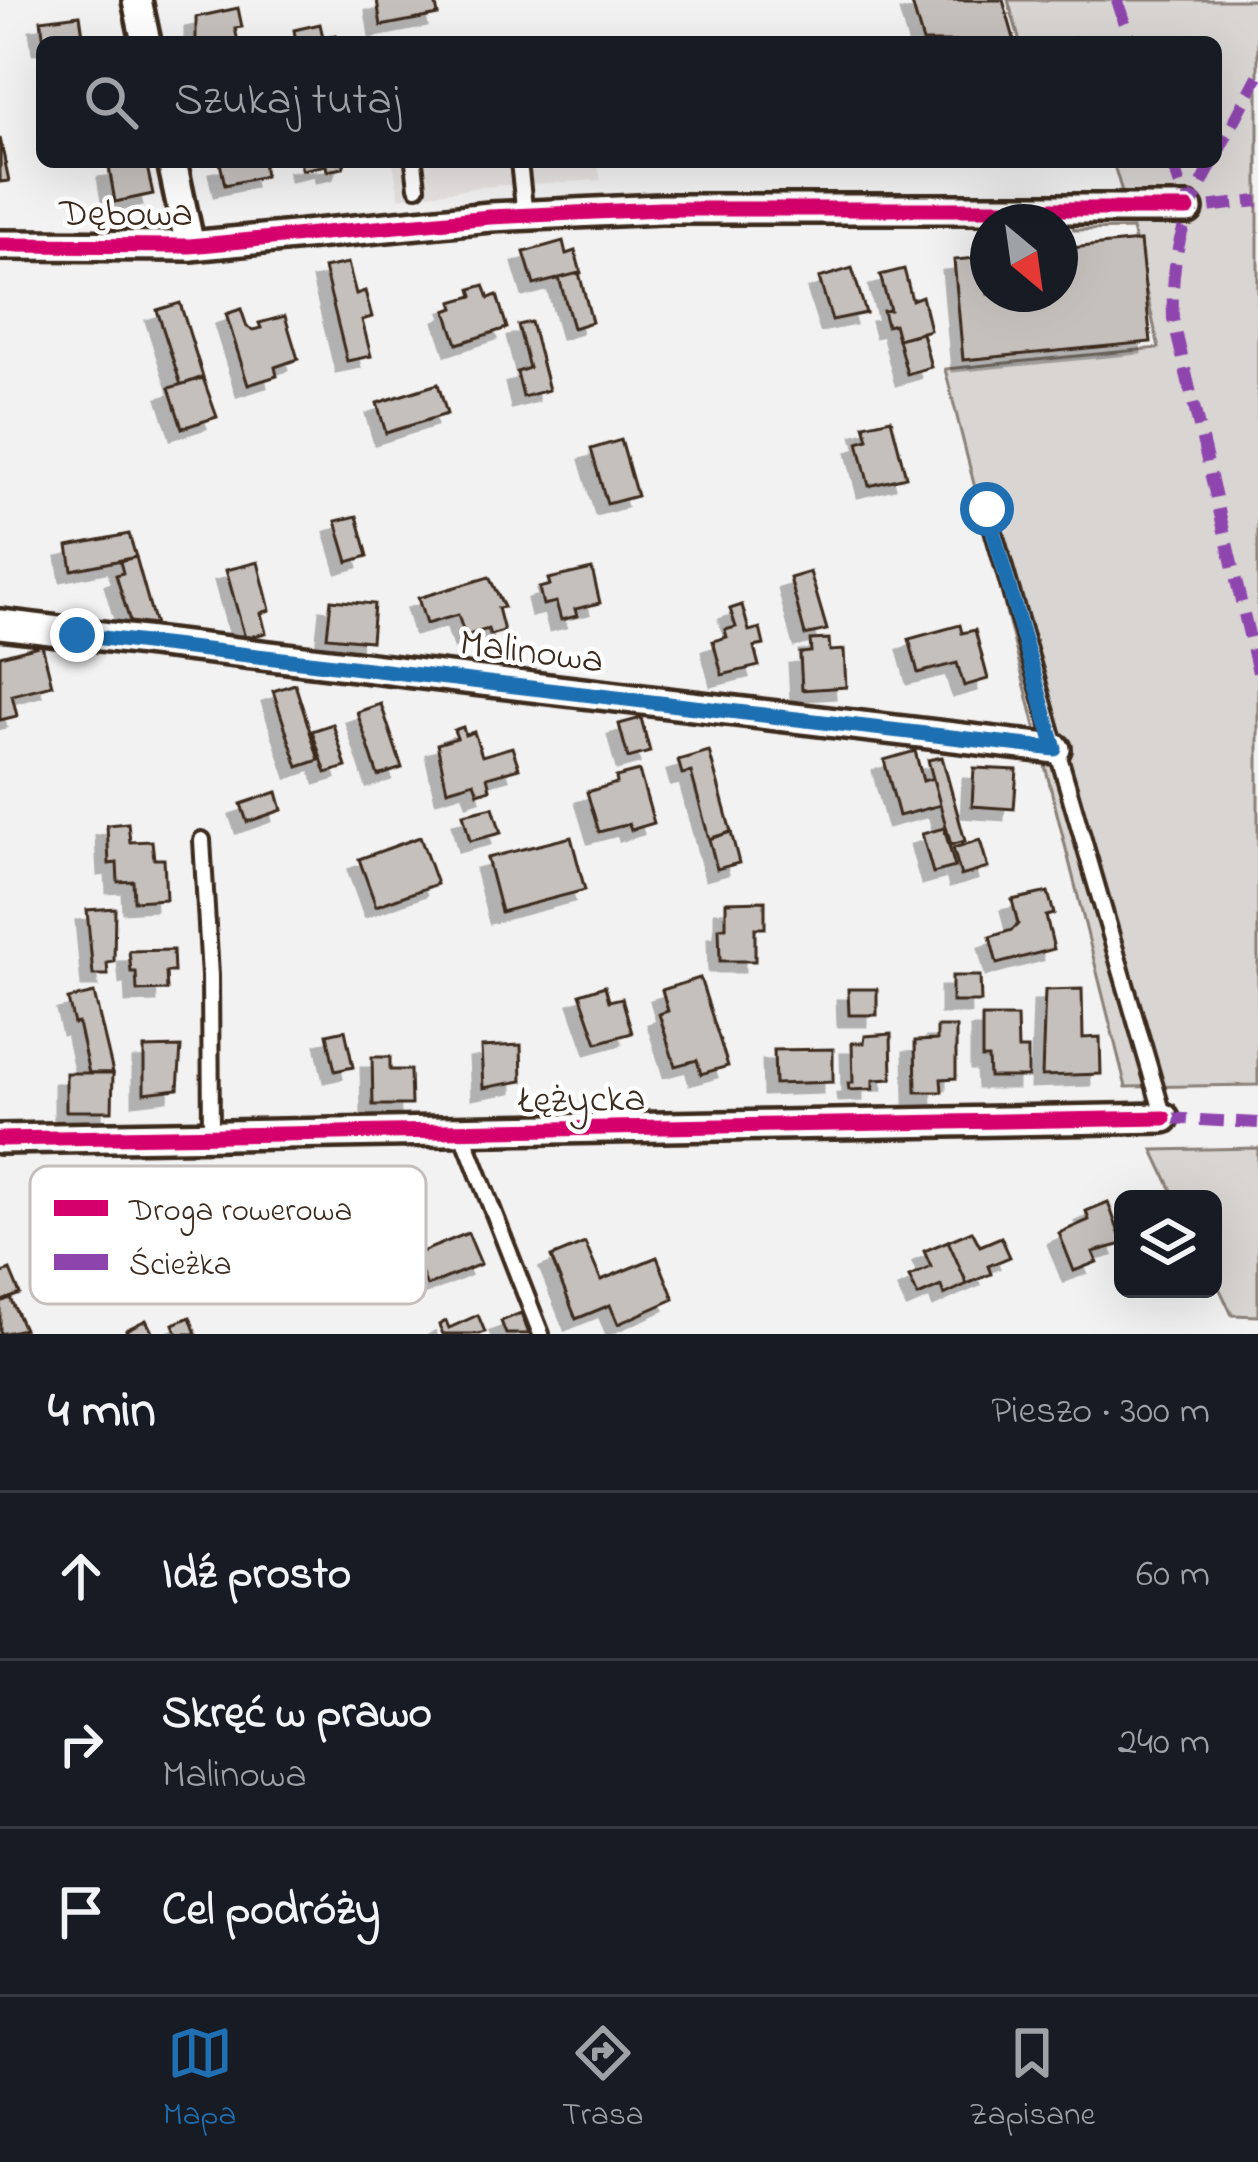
<!DOCTYPE html>
<html lang="pl">
<head>
<meta charset="utf-8">
<style>
  :root { --surface:#171b24; --page:#20242c; --text:#f1f3f6; --muted:#9ea1a6; --line:#363941; --accent:#1f6fb2 }
  body { margin:0; font-family:"Indie Flower",sans-serif; background:var(--page); color:var(--text) }
  .controls { position:absolute; right:36px; bottom:36px; display:grid; overflow:hidden; border-radius:18px; box-shadow:0 12px 48px #0002 }
  .controls button { width:108px; height:108px; display:grid; place-items:center; padding:0; border:0; border-bottom:3px solid var(--line); background:var(--surface); color:var(--text); font:60px sans-serif }
  .compass { position:absolute; left:970px; top:204px; width:108px; height:108px; border-radius:50%; background:var(--surface); box-shadow:0 12px 48px #0002; rotate:151deg }
  .stop { position:absolute; width:36px; height:36px; margin:-27px; border:9px solid #1f6fb2; border-radius:50%; background:#fff }
  .stop.end { background:#1f6fb2; border-color:#fff; box-shadow:0 3px 12px #0008 }
  .list { margin:0; padding:0; list-style:none }
  h2 { display:flex; justify-content:space-between; align-items:center; height:156px; margin:0; padding:0 48px; font-size:51px }
  h2 small { font-size:39px; font-weight:400; color:var(--muted) }
  .list li { display:grid; grid-template-columns:78px 1fr auto; gap:36px; align-items:center; box-sizing:border-box; height:168px; padding:0 48px; border-top:3px solid var(--line) }
  .list b { display:block; font-size:45px; white-space:nowrap }
  .list p { margin:0; font-size:39px; white-space:nowrap; color:var(--muted) }
  .list em { font-size:39px; font-style:normal; color:var(--muted) }
  .icon { flex:none; width:66px; height:66px; fill:none; stroke:currentColor; stroke-width:2; stroke-linecap:round; stroke-linejoin:round }
  .map { position:relative; flex:none; width:1258px; height:1334px; overflow:hidden }
  .search { position:absolute; background:var(--surface); box-shadow:0 12px 48px #0002; left:36px; right:36px; top:36px; height:132px; display:flex; align-items:center; gap:30px; box-sizing:border-box; padding:0 42px; border-radius:18px; color:var(--muted); font-size:45px }
  .sheet { height:660px; background:var(--surface) }
  nav { display:flex; justify-content:space-around; align-items:center; box-sizing:border-box; height:168px; border-top:3px solid var(--line); background:var(--surface); font-size:33px; color:var(--muted) }
  nav a { display:grid; justify-items:center; gap:6px }
  nav .on { color:var(--accent) }
  .map>svg:first-child { display:block }
  .built { fill:#e6e3e2 }
  .green { fill:#d8d5d2; stroke:#8a8078; stroke-width:3 }
  .building { fill:#c6c0bd; stroke:#3b2a1e; stroke-width:3; filter:url(#shadow) }
  .lines { fill:none; stroke-linecap:round; stroke-linejoin:round }
  .lane-casing { stroke:#3b2a1e; stroke-width:22 }
  .street-casing { stroke:#3b2a1e; stroke-width:36 }
  .lane { stroke:#fff; stroke-width:14 }
  .street { stroke:#fff; stroke-width:27 }
  .quiet { stroke:#8e44ad; stroke-width:12; stroke-dasharray:24 12; stroke-linecap:butt }
  .cycleway-casing { stroke:#fff; stroke-width:22 }
  .cycleway { stroke:#d6006c; stroke-width:15 }
  .route { stroke:#1f6fb2; stroke-width:15 }
  .labels { text-anchor:middle; stroke-width:9; stroke-linejoin:round; paint-order:stroke }
  .street-label { font-size:39px; fill:#3b2a1e; stroke:#fff }
  .key { fill:#fff; stroke:#c4bfbc; stroke-width:3 }
  .key-label { font-size:33px; fill:#3b2a1e }
</style>
</head>
<body>
<div class="map">
<svg width="1258" height="1334" viewBox="0 0 1258 1334">
  <defs>
    <filter id="shadow"><feDropShadow dx="-11" dy="11" stdDeviation="0" flood-color="#0004"/></filter>
  </defs>
  <rect width="100%" height="100%" fill="#f3f2f2"/>
  <filter id="ink" filterUnits="userSpaceOnUse"><feTurbulence type="fractalNoise" baseFrequency=".00833" numOctaves="2"/><feDisplacementMap in="SourceGraphic" scale="24" xChannelSelector="R" yChannelSelector="G"/><feConvolveMatrix kernelMatrix="1 2 1 2 8 2 1 2 1" color-interpolation-filters="sRGB"/></filter>
  <g filter="url(#ink)">
    <path class="built" d="M 393,162 L 597,162 L 601,180 L 489,186 L 399,198 Z"/>
    <g class="green">
      <path d="M 1008,0 L 1258,0 L 1258,1085 L 1126,1087 L 945,369 L 1159,348 L 1132,229 L 1074,230 L 1064,194 L 1122,192 L 1113,162 L 1216,162 L 1216,42 L 1077,42 L 1075,37 L 1059,42 L 1020,42 Z"/>
      <path d="M 1258,1148 L 1258,1316 L 1232,1315 L 1213,1275 L 1213,1199 L 1176,1199 L 1153,1150 Z"/>
    </g>
    <g class="building">
      <path d="M 377,0 L 435,0 L 438,15 L 381,26 Z"/>
      <path d="M 911,0 L 1003,0 L 1015,42 L 923,42 Z"/>
      <path d="M 238,8 L 242,27 L 235,28 L 238,42 L 196,42 L 196,17 Z"/>
      <path d="M 80,15 L 84,42 L 44,42 L 41,20 Z"/>
      <path d="M 320,24 L 323,37 L 336,35 L 337,42 L 296,42 L 294,30 Z"/>
      <path d="M 0,138 L 9,181 L 0,182 Z"/>
      <path d="M 146,162 L 153,194 L 115,202 L 109,167 Z"/>
      <path d="M 226,162 L 263,162 L 265,176 L 225,185 L 220,163 Z"/>
      <path d="M 300,162 L 345,162 L 343,168 L 327,171 L 326,165 L 302,170 Z"/>
      <path d="M 563,241 L 566,254 L 575,251 L 581,273 L 534,285 L 524,252 Z"/>
      <path d="M 1140,241 L 1151,342 L 963,360 L 954,260 L 988,257 L 988,294 L 1060,294 L 1060,249 Z"/>
      <path d="M 348,263 L 356,294 L 365,291 L 372,317 L 362,320 L 371,356 L 347,361 L 324,268 Z"/>
      <path d="M 852,268 L 866,313 L 832,320 L 819,278 Z"/>
      <path d="M 904,269 L 912,300 L 922,296 L 930,330 L 898,339 L 894,324 L 887,326 L 883,311 L 890,310 L 880,275 Z"/>
      <path d="M 579,273 L 592,322 L 573,328 L 559,278 Z"/>
      <path d="M 484,285 L 489,298 L 497,295 L 507,328 L 457,344 L 446,311 L 454,308 L 452,302 L 473,296 L 471,289 Z"/>
      <path d="M 180,303 L 203,377 L 181,385 L 157,310 Z"/>
      <path d="M 241,309 L 247,327 L 253,330 L 261,328 L 259,323 L 285,316 L 298,359 L 275,367 L 277,376 L 248,385 L 226,314 Z"/>
      <path d="M 531,322 L 549,390 L 523,397 L 517,372 L 529,368 L 518,325 Z"/>
      <path d="M 922,333 L 931,367 L 907,374 L 898,339 Z"/>
      <path d="M 203,378 L 217,417 L 182,428 L 169,388 Z"/>
      <path d="M 438,384 L 447,414 L 386,433 L 377,403 Z"/>
      <path d="M 891,419 L 906,477 L 869,486 L 858,442 L 868,439 L 864,425 Z"/>
      <path d="M 621,440 L 637,496 L 607,504 L 591,449 Z"/>
      <path d="M 357,516 L 368,556 L 348,562 L 336,521 Z"/>
      <path d="M 129,534 L 136,557 L 72,570 L 68,546 Z"/>
      <path d="M 136,557 L 155,625 L 130,622 L 116,575 L 123,573 L 120,561 Z"/>
      <path d="M 258,562 L 270,610 L 261,613 L 266,633 L 245,638 L 226,570 Z"/>
      <path d="M 592,569 L 600,603 L 575,609 L 577,616 L 561,620 L 556,602 L 543,605 L 539,588 L 550,585 L 548,579 Z"/>
      <path d="M 810,572 L 827,630 L 805,635 L 790,578 Z"/>
      <path d="M 489,577 L 504,607 L 498,608 L 504,631 L 490,635 L 488,629 L 465,636 L 458,615 L 426,624 L 418,598 Z"/>
      <path d="M 331,600 L 374,604 L 371,641 L 327,637 Z"/>
      <path d="M 742,605 L 749,631 L 760,628 L 764,645 L 754,647 L 759,666 L 722,675 L 713,641 L 727,637 L 725,630 L 736,627 L 730,609 Z"/>
      <path d="M 960,625 L 962,633 L 975,630 L 988,679 L 964,686 L 957,663 L 918,673 L 909,639 Z"/>
      <path d="M 829,639 L 830,651 L 844,650 L 846,687 L 802,690 L 800,653 L 811,652 L 810,640 Z"/>
      <path d="M 42,645 L 52,685 L 12,695 L 17,716 L 0,720 L 0,656 Z"/>
      <path d="M 295,684 L 319,760 L 298,767 L 273,691 Z"/>
      <path d="M 381,704 L 402,768 L 378,776 L 357,712 Z"/>
      <path d="M 641,718 L 650,752 L 628,758 L 619,724 Z"/>
      <path d="M 333,724 L 346,767 L 326,773 L 312,731 Z"/>
      <path d="M 463,727 L 465,735 L 474,732 L 482,756 L 512,747 L 519,768 L 487,777 L 490,789 L 478,793 L 474,782 L 447,790 L 437,744 L 457,738 L 454,730 Z"/>
      <path d="M 709,751 L 731,832 L 709,839 L 691,772 L 682,774 L 678,760 Z"/>
      <path d="M 915,751 L 923,781 L 933,778 L 941,805 L 899,816 L 884,760 Z"/>
      <path d="M 942,757 L 965,841 L 951,845 L 928,760 Z"/>
      <path d="M 974,768 L 1017,770 L 1014,809 L 972,806 Z"/>
      <path d="M 639,771 L 654,823 L 631,830 L 629,824 L 599,832 L 587,792 L 617,783 L 616,777 Z"/>
      <path d="M 277,792 L 282,810 L 247,822 L 241,804 Z"/>
      <path d="M 493,807 L 501,833 L 470,841 L 463,814 Z"/>
      <path d="M 128,823 L 130,842 L 152,841 L 154,859 L 164,859 L 166,899 L 134,901 L 133,881 L 118,882 L 117,863 L 109,864 L 107,825 Z"/>
      <path d="M 944,828 L 955,867 L 933,873 L 922,834 Z"/>
      <path d="M 731,832 L 739,863 L 717,869 L 709,839 Z"/>
      <path d="M 420,837 L 437,884 L 376,906 L 359,859 Z"/>
      <path d="M 571,837 L 585,890 L 501,912 L 487,858 Z"/>
      <path d="M 980,840 L 988,868 L 961,876 L 953,848 Z"/>
      <path d="M 1048,892 L 1054,914 L 1046,916 L 1054,949 L 997,964 L 990,937 L 1012,930 L 1018,924 L 1012,900 Z"/>
      <path d="M 765,901 L 765,928 L 755,928 L 755,961 L 720,961 L 719,928 L 726,927 L 726,902 Z"/>
      <path d="M 115,908 L 114,962 L 107,963 L 108,975 L 93,975 L 87,910 Z"/>
      <path d="M 173,950 L 174,972 L 166,972 L 167,990 L 137,991 L 136,972 L 131,972 L 129,951 Z"/>
      <path d="M 952,976 L 980,976 L 981,1002 L 952,1002 Z"/>
      <path d="M 700,978 L 728,1066 L 701,1074 L 697,1060 L 675,1066 L 659,1014 L 668,1011 L 662,990 Z"/>
      <path d="M 605,986 L 609,1001 L 622,998 L 632,1033 L 597,1043 L 580,994 Z"/>
      <path d="M 848,989 L 877,989 L 877,1015 L 849,1015 Z"/>
      <path d="M 1082,989 L 1083,1038 L 1100,1037 L 1101,1074 L 1042,1076 L 1045,990 Z"/>
      <path d="M 94,993 L 113,1073 L 89,1073 L 78,1023 L 74,1024 L 68,999 Z"/>
      <path d="M 982,1017 L 1017,1017 L 1018,1049 L 1028,1049 L 1028,1077 L 989,1077 L 988,1058 L 982,1058 Z"/>
      <path d="M 937,1027 L 956,1027 L 956,1078 L 941,1079 L 942,1092 L 916,1092 L 915,1041 L 937,1040 Z"/>
      <path d="M 345,1030 L 353,1067 L 335,1071 L 327,1034 Z"/>
      <path d="M 891,1034 L 892,1079 L 873,1080 L 873,1089 L 849,1090 L 848,1083 L 853,1083 L 852,1043 L 864,1043 L 865,1036 Z"/>
      <path d="M 521,1045 L 522,1081 L 483,1088 L 481,1047 Z"/>
      <path d="M 181,1047 L 178,1089 L 144,1093 L 144,1048 Z"/>
      <path d="M 833,1049 L 833,1082 L 775,1084 L 774,1050 Z"/>
      <path d="M 372,1057 L 390,1057 L 390,1070 L 410,1070 L 411,1105 L 373,1105 Z"/>
      <path d="M 66,1073 L 113,1073 L 112,1111 L 66,1111 Z"/>
      <path d="M 1108,1202 L 1123,1244 L 1093,1252 L 1097,1262 L 1074,1271 L 1059,1233 L 1089,1220 L 1086,1211 Z"/>
      <path d="M 972,1231 L 980,1246 L 1001,1237 L 1010,1257 L 988,1266 L 991,1274 L 967,1284 L 948,1241 Z"/>
      <path d="M 468,1233 L 481,1264 L 427,1286 L 414,1255 Z"/>
      <path d="M 948,1241 L 967,1284 L 944,1295 L 941,1286 L 918,1296 L 909,1277 L 931,1267 L 924,1251 Z"/>
      <path d="M 585,1243 L 601,1280 L 657,1257 L 674,1299 L 618,1324 L 610,1305 L 576,1319 L 551,1257 Z"/>
      <path d="M 10,1270 L 20,1294 L 0,1302 L 0,1274 Z"/>
      <path d="M 10,1298 L 24,1329 L 0,1334 L 0,1302 Z"/>
      <path d="M 521,1313 L 529,1334 L 506,1334 L 501,1321 Z"/>
      <path d="M 478,1315 L 485,1332 L 480,1334 L 443,1334 L 439,1325 L 446,1321 L 449,1328 Z"/>
      <path d="M 190,1317 L 196,1334 L 177,1334 L 173,1324 Z"/>
      <path d="M 146,1320 L 153,1334 L 128,1334 L 126,1330 Z"/>
    </g>
    <g class="lines">
      <g class="lane-casing">
        <g id="lane">
          <path d="M 414,162 L 417,187"/>
          <path d="M 519,162 L 525,216"/>
          <path d="M 987,509 L 1164,1118"/>
          <path d="M 202,840 L 210,976 L 211,1136"/>
          <path d="M 462,1132 L 541,1334"/>
        </g>
      </g>
      <g class="street-casing">
        <g id="street">
          <path d="M 137,0 L 146,42"/>
          <path d="M 172,162 L 190,246"/>
          <path d="M 0,245 L 190,246 L 490,217 L 660,209 L 1188,209"/>
          <path d="M 0,624 L 1056,749"/>
          <path d="M 0,1139 L 1164,1118"/>
        </g>
      </g>
      <use href="#lane" class="lane"/>
      <use href="#street" class="street"/>
      <g class="quiet">
        <path d="M 1117,0 L 1131,42"/>
        <path d="M 1216,156 L 1258,76"/>
        <path d="M 1172,162 L 1188,209 L 1258,201"/>
        <path d="M 1213,162 C 1182,221 1171,252 1173,319 L 1258,672"/>
        <path d="M 1164,1118 L 1258,1123"/>
      </g>
      <g class="cycleway-casing">
        <g id="cycleway">
          <path d="M 0,245 L 190,246 L 490,217 L 660,209 L 1188,209"/>
          <path d="M 0,1139 L 1164,1118"/>
        </g>
      </g>
      <use href="#cycleway" class="cycleway"/>
    </g>
  </g>
  <g class="lines" filter="url(#ink)">
    <path class="route" d="M 77,635 L 1055,749 L 987,509"/>
  </g>
  <g class="labels">
    <g class="street-label">
      <text x="126" y="225">Dębowa</text>
      <text transform="translate(532 649) rotate(7)" y="14">Malinowa</text>
      <text transform="translate(582 1097) rotate(-1)" y="14">Łężycka</text>
    </g>
  </g>
  <rect x="30" y="1166" width="396" height="138" rx="18" class="key"/>
  <rect x="54" y="1200" width="54" height="16" fill="#d6006c"/>
  <rect x="54" y="1254" width="54" height="16" fill="#8e44ad"/>
  <g class="key-label">
    <text x="129" y="1220">Droga rowerowa</text>
    <text x="129" y="1274">Ścieżka</text>
  </g>
</svg>
<div class="controls">
<button><svg class="icon" aria-label="layers" viewBox="0 0 24 24"><path d="M12 4l9 5-9 5-9-5zM3 14l9 5 9-5"/></svg></button>
</div>
<svg class="compass" viewBox="-18 -18 36 36"><path d="M0-13l5 13h-10z" fill="#e53935"/><path d="M0 13l5-13h-10z" fill="#9ea1a6"/></svg>
<div class="stop" style="left:987px;top:509px"></div>
<div class="stop end" style="left:77px;top:635px"></div>
<div class="search"><svg class="icon" aria-label="search" viewBox="0 0 24 24"><circle cx="10" cy="10" r="6"/><path d="M15 15l6 6"/></svg>Szukaj tutaj</div>
</div>
<section class="sheet">
<h2>4 min<small>Pieszo · 300 m</small></h2>
<ul class="list">
<li><svg class="icon" aria-label="ahead" viewBox="0 0 24 24"><path d="M12 20V5M6 11l6-6 6 6"/></svg><div><b>Idź prosto</b></div><em>60 m</em></li>
<li><svg class="icon" aria-label="right" viewBox="0 0 24 24"><path d="M7 20v-9h11M14 6l5 5-5 5"/></svg><div><b>Skręć w prawo</b><p>Malinowa</p></div><em>240 m</em></li>
<li><svg class="icon" aria-label="arrive" viewBox="0 0 24 24"><path d="M6 21V4h12l-3 4 3 4H6"/></svg><div><b>Cel podróży</b></div></li>
</ul>
</section>
<nav>
<a class="on"><svg class="icon" aria-label="map" viewBox="0 0 24 24"><path d="M3 6l6-2 6 2 6-2v14l-6 2-6-2-6 2zM9 4v14M15 6v14"/></svg>Mapa</a>
<a><svg class="icon" aria-label="directions" viewBox="0 0 24 24"><path d="M12 3l9 9-9 9-9-9zM9 14v-3h6M13 9l2 2-2 2"/></svg>Trasa</a>
<a><svg class="icon" aria-label="saved" viewBox="0 0 24 24"><path d="M7 4h10v16l-5-4-5 4z"/></svg>Zapisane</a>
</nav>
</body>
</html>
